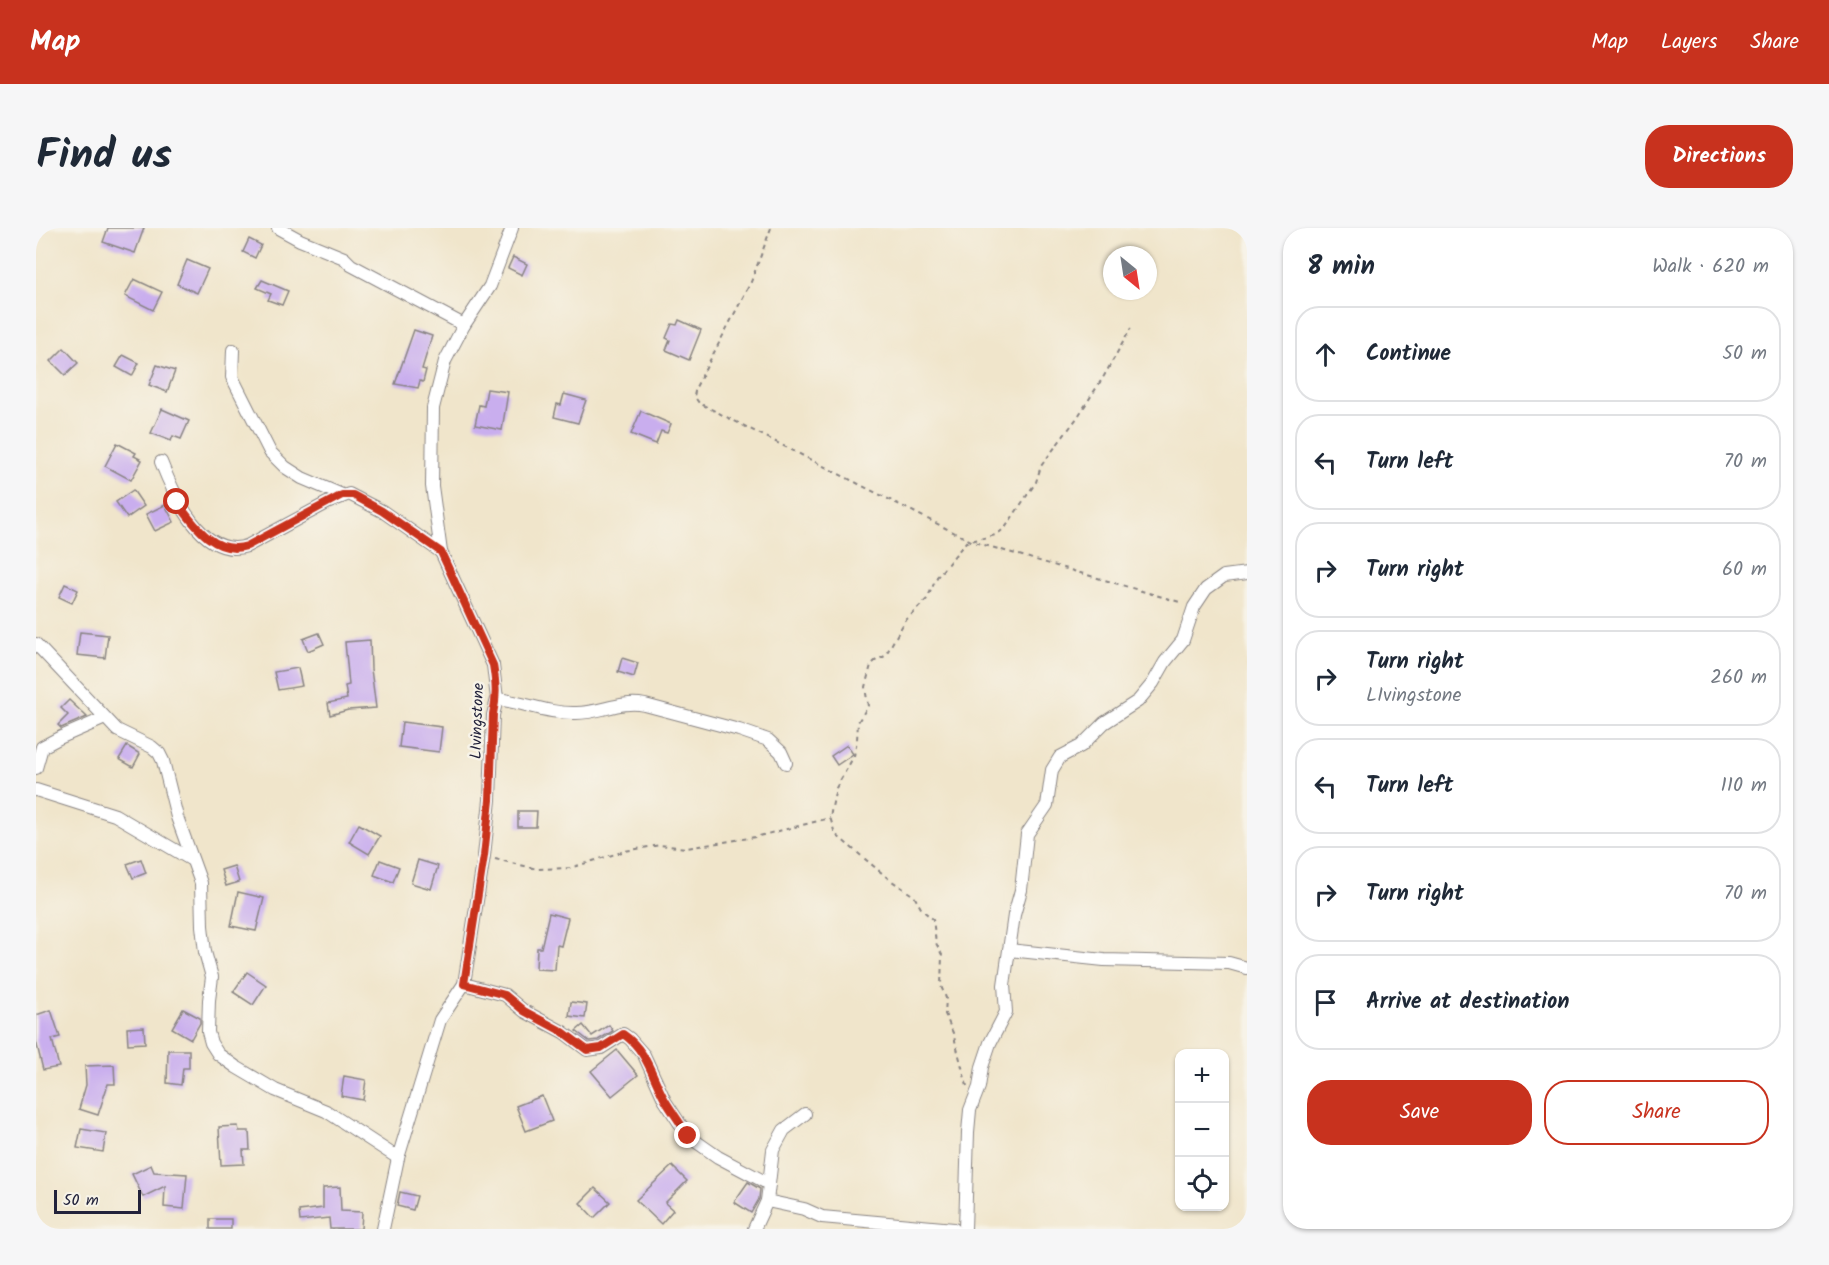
<!DOCTYPE html>
<html lang="en">
<head>
<meta charset="utf-8">
<style>
  :root { --surface:#fff; --page:#f6f6f7; --text:#1f2937; --muted:#747a83; --line:#e0e1e3; --accent:#c8321e }
  body { margin:0; font-family:Kalam,sans-serif; background:var(--page); color:var(--text) }
  .controls { position:absolute; right:18px; bottom:18px; display:grid; overflow:hidden; border-radius:12px; box-shadow:0 2px 4px #0004 }
  .controls button { width:54px; height:54px; display:grid; place-items:center; padding:0; border:0; border-bottom:2px solid var(--line); background:var(--surface); color:var(--text); font:30px sans-serif }
  .compass { position:absolute; left:1067px; top:18px; width:54px; height:54px; border-radius:50%; background:var(--surface); box-shadow:0 2px 4px #0004; rotate:150deg }
  .scale { position:absolute; left:18px; bottom:15px; width:87px; box-sizing:border-box; padding-left:6px; border:3px solid #22223b; border-top:0; font-size:16px; line-height:21px; white-space:nowrap; color:#22223b; -webkit-text-stroke:4px #f7f3e8; paint-order:stroke }
  .stop { position:absolute; width:18px; height:18px; margin:-14px; border:4px solid #c8321e; border-radius:50%; background:#fff }
  .stop.end { background:#c8321e; border-color:#fff; box-shadow:0 2px 6px #0008 }
  .list { margin:0; padding:0; list-style:none }
  h2 { display:flex; justify-content:space-between; align-items:center; height:78px; margin:0; padding:0 24px; font-size:26px }
  h2 small { font-size:20px; font-weight:400; color:var(--muted) }
  .list li { display:grid; grid-template-columns:39px 1fr auto; gap:18px; align-items:center; box-sizing:border-box; height:96px; margin:0 12px 12px; padding:0 12px; border:2px solid var(--line); border-radius:24px }
  .list b { display:block; font-size:22px; white-space:nowrap }
  .list p { margin:0; font-size:20px; white-space:nowrap; color:var(--muted) }
  .list em { font-size:20px; font-style:normal; color:var(--muted) }
  .actions { display:flex; gap:12px; padding:18px 24px }
  .actions a { flex:1; padding:14px 0; border:2px solid var(--accent); border-radius:24px; text-align:center; font-size:21px; color:var(--accent) }
  .actions .main { background:var(--accent); color:#fff }
  .icon { flex:none; width:33px; height:33px; fill:none; stroke:currentColor; stroke-width:2; stroke-linecap:round; stroke-linejoin:round }
  .map { position:relative; flex:none; width:1211px; height:1001px; overflow:hidden; border-radius:24px }
  header { display:flex; align-items:center; gap:36px; box-sizing:border-box; height:84px; padding:0 30px; background:var(--accent); color:#fff }
  header strong { font-size:28px }
  nav { display:flex; gap:33px; margin-inline-start:auto; font-size:21px }
  .intro { display:flex; align-items:center; justify-content:space-between; box-sizing:border-box; height:144px; padding:0 36px }
  h1 { margin:0; font-size:42px }
  .button { padding:15px 27px; border-radius:24px; background:var(--accent); color:#fff; font-size:21px; font-weight:700 }
  main { display:flex; gap:36px; padding:0 36px }
  aside { flex:1; background:var(--surface); border-radius:24px; box-shadow:0 2px 4px #0004 }
  .map>svg:first-child { display:block }
  .building { fill:#c9aeee }
  .lines { fill:none; stroke-linecap:round; stroke-linejoin:round }
  .minor-casing { stroke:#898483; stroke-width:14 }
  .path { stroke:#898483; stroke-width:2; stroke-dasharray:4.5 4.5; stroke-linecap:butt }
  .minor { stroke:#fff; stroke-width:12 }
  .route { stroke:#c8321e; stroke-width:8 }
  .labels { text-anchor:middle; stroke-width:5; stroke-linejoin:round; paint-order:stroke }
  .street-label { font-size:16px; fill:#22223b; stroke:#f7f3e8 }
</style>
</head>
<body>
<header>
<strong>Map</strong>
<nav><a>Map</a><a>Layers</a><a>Share</a></nav>
</header>
<div class="intro"><h1>Find us</h1><a class="button">Directions</a></div>
<main>
<div class="map">
<svg width="1211" height="1001" viewBox="0 0 1211 1001">
  <rect width="100%" height="100%" fill="#f7f3e8"/>
  <filter id="ink" filterUnits="userSpaceOnUse"><feTurbulence type="fractalNoise" baseFrequency=".0167" numOctaves="2"/><feDisplacementMap in="SourceGraphic" scale="12" xChannelSelector="R" yChannelSelector="G"/><feConvolveMatrix kernelMatrix="1 2 1 2 8 2 1 2 1" color-interpolation-filters="sRGB"/></filter>
  <filter id="wash" filterUnits="userSpaceOnUse"><feTurbulence type="fractalNoise" baseFrequency=".008" numOctaves="4" result="noise"/><feDisplacementMap in="SourceGraphic" scale="24" xChannelSelector="R" yChannelSelector="G"/><feGaussianBlur stdDeviation="1.35" result="paint"/><feColorMatrix in="noise" values="0 0 0 0 0 0 0 0 0 0 0 0 0 0 0 0 0 1.4 0 .05"/><feComposite in="paint" operator="in"/></filter>
  <g filter="url(#wash)">
    <rect width="100%" height="100%" fill="#f0e5cb"/>
    <g id="blocks">
      <g class="building">
        <path d="M 72,0 L 108,0 L 99,25 L 67,14 Z"/>
        <path d="M 213,11 L 225,17 L 219,30 L 207,24 Z"/>
        <path d="M 477,29 L 491,36 L 486,47 L 472,40 Z"/>
        <path d="M 151,32 L 172,41 L 161,65 L 141,56 Z"/>
        <path d="M 98,51 L 126,64 L 117,82 L 89,68 Z"/>
        <path d="M 226,52 L 252,63 L 246,77 L 232,72 L 235,66 L 221,60 Z"/>
        <path d="M 643,92 L 665,102 L 653,132 L 630,122 L 634,112 L 630,110 L 636,96 L 641,97 Z"/>
        <path d="M 378,102 L 396,108 L 386,141 L 390,142 L 387,154 L 384,153 L 382,160 L 359,156 Z"/>
        <path d="M 28,120 L 42,135 L 29,147 L 15,133 Z"/>
        <path d="M 87,127 L 103,135 L 96,148 L 80,139 Z"/>
        <path d="M 121,137 L 139,143 L 131,164 L 113,157 Z"/>
        <path d="M 451,161 L 472,164 L 466,202 L 439,197 L 443,177 L 448,178 Z"/>
        <path d="M 528,166 L 550,172 L 542,195 L 518,189 L 521,176 L 525,177 Z"/>
        <path d="M 126,181 L 153,193 L 145,211 L 137,208 L 135,213 L 115,205 Z"/>
        <path d="M 605,183 L 635,196 L 631,205 L 625,203 L 620,216 L 595,206 Z"/>
        <path d="M 81,215 L 100,225 L 98,228 L 106,232 L 95,252 L 69,238 Z"/>
        <path d="M 97,262 L 108,278 L 91,290 L 80,274 Z"/>
        <path d="M 129,277 L 138,294 L 119,303 L 110,286 Z"/>
        <path d="M 29,356 L 42,362 L 36,375 L 23,369 Z"/>
        <path d="M 44,404 L 72,407 L 69,430 L 41,427 Z"/>
        <path d="M 283,405 L 288,416 L 272,423 L 267,411 Z"/>
        <path d="M 334,412 L 335,441 L 340,480 L 312,482 L 294,487 L 292,475 L 311,471 L 309,458 L 313,457 L 309,414 Z"/>
        <path d="M 586,430 L 602,435 L 598,449 L 582,444 Z"/>
        <path d="M 262,440 L 266,458 L 242,462 L 238,444 Z"/>
        <path d="M 33,472 L 51,489 L 25,500 L 22,497 L 32,487 L 25,480 Z"/>
        <path d="M 366,494 L 406,499 L 403,524 L 363,519 Z"/>
        <path d="M 811,517 L 817,526 L 801,537 L 795,528 Z"/>
        <path d="M 91,518 L 104,526 L 97,539 L 83,531 Z"/>
        <path d="M 482,583 L 501,583 L 500,599 L 482,599 Z"/>
        <path d="M 323,596 L 344,608 L 333,626 L 313,614 Z"/>
        <path d="M 105,631 L 110,645 L 97,650 L 91,636 Z"/>
        <path d="M 344,632 L 363,639 L 357,654 L 338,647 Z"/>
        <path d="M 382,632 L 402,638 L 395,661 L 375,655 Z"/>
        <path d="M 198,638 L 203,654 L 190,658 L 185,642 Z"/>
        <path d="M 202,664 L 228,670 L 220,703 L 195,698 Z"/>
        <path d="M 513,685 L 532,690 L 525,718 L 521,717 L 519,742 L 500,741 L 501,720 L 505,720 Z"/>
        <path d="M 211,744 L 230,757 L 217,777 L 197,764 Z"/>
        <path d="M 535,774 L 551,776 L 549,790 L 533,788 Z"/>
        <path d="M 147,781 L 164,790 L 164,795 L 155,811 L 136,800 Z"/>
        <path d="M 15,782 L 24,809 L 16,811 L 23,839 L 7,842 L 0,813 L 0,787 Z"/>
        <path d="M 547,797 L 556,808 L 573,797 L 577,803 L 562,812 L 553,813 L 540,803 Z"/>
        <path d="M 108,799 L 109,815 L 92,816 L 91,800 Z"/>
        <path d="M 132,822 L 153,822 L 153,840 L 147,840 L 145,857 L 131,855 Z"/>
        <path d="M 581,822 L 602,847 L 576,868 L 555,843 Z"/>
        <path d="M 78,837 L 79,856 L 72,856 L 62,887 L 43,881 L 50,857 L 49,838 Z"/>
        <path d="M 308,848 L 330,852 L 327,872 L 305,868 Z"/>
        <path d="M 506,868 L 516,893 L 490,903 L 480,878 Z"/>
        <path d="M 202,898 L 203,903 L 213,903 L 214,922 L 207,922 L 208,936 L 185,937 L 183,899 Z"/>
        <path d="M 45,901 L 70,905 L 67,924 L 41,920 Z"/>
        <path d="M 115,937 L 118,944 L 151,946 L 148,981 L 128,979 L 129,958 L 107,969 L 96,946 Z"/>
        <path d="M 636,938 L 651,953 L 629,975 L 637,982 L 625,996 L 600,972 Z"/>
        <path d="M 712,954 L 724,961 L 723,971 L 715,985 L 698,974 Z"/>
        <path d="M 304,959 L 305,983 L 326,984 L 325,1001 L 294,1001 L 293,990 L 264,993 L 263,983 L 287,980 L 287,960 Z"/>
        <path d="M 559,960 L 574,974 L 558,990 L 544,975 Z"/>
        <path d="M 364,964 L 381,968 L 377,982 L 361,978 Z"/>
        <rect x="174" y="991" width="21" height="10"/>
      </g>
    </g>
  </g>
  <g filter="url(#ink)">
    <use href="#blocks" fill-opacity="0" stroke="#898483" stroke-width="1.5"/>
    <g class="lines">
      <g class="minor-casing">
        <g id="minor">
          <path d="M 242,0 L 264,12 L 308,30 L 315,37 L 428,97"/>
          <path d="M 197,122 L 196,149 L 234,224 L 249,239 L 266,250 L 306,267"/>
          <path d="M 125,234 C 138,267 166,332 211,318 L 291,275 L 313,266 L 346,283 L 405,324"/>
          <path d="M 0,416 L 81,502 L 116,519 L 123,525 L 127,533 L 141,589 L 165,655 L 166,698 L 169,724 L 176,749 L 173,772 L 172,804 L 175,815 L 182,826 L 200,839 L 239,862 L 290,883 L 362,930"/>
          <path d="M 461,471 C 487,474 513,486 540,485 C 565,485 584,472 609,477 L 703,502 L 732,512 L 745,524 L 750,535"/>
          <path d="M 0,540 L 6,519 L 23,510 L 69,490"/>
          <path d="M 0,562 L 79,587 L 156,632"/>
          <path d="M 973,722 L 1068,732 L 1193,735 L 1211,740"/>
          <path d="M 428,756 L 469,767 L 488,783 L 527,804 L 551,822 L 565,820 L 587,806 L 594,811 L 608,827 L 629,873 L 652,908 L 682,929 L 733,956"/>
          <path d="M 731,973 L 768,981 L 786,989 L 918,1001"/>
          <path d="M 347,1001 L 362,930 L 404,792 L 428,756 L 448,628 L 454,572 L 457,487 L 461,471 L 457,437 L 405,324 L 396,258 L 397,180 L 409,133 L 428,97 L 454,58 L 476,0"/>
          <path d="M 718,1001 L 731,973 L 737,922 L 748,902 L 769,886"/>
          <path d="M 929,1001 L 932,904 L 934,882 L 943,859 L 946,839 L 954,815 L 970,784 L 968,757 L 978,687 L 985,662 L 991,606 L 1011,577 L 1016,542 L 1024,529 L 1045,518 L 1068,495 L 1102,473 L 1117,455 L 1129,434 L 1147,412 L 1158,379 L 1170,361 L 1188,348 L 1211,345"/>
        </g>
      </g>
      <g class="path">
        <path d="M 735,0 L 715,54 L 660,159 L 658,168 L 663,175 L 935,313 L 1147,375"/>
        <path d="M 459,631 L 501,641 L 534,640 L 589,623 L 624,617 L 651,620 L 719,609 L 794,590"/>
        <path d="M 931,858 L 917,805 L 909,786 L 910,770 L 905,758 L 906,727 L 900,715 L 897,691 L 886,682 L 878,668 L 853,651 L 799,606 L 794,589 L 800,560 L 818,528 L 821,512 L 822,494 L 832,478 L 829,459 L 835,437 L 839,433 L 849,428 L 869,393 L 891,371 L 901,349 L 930,314 L 960,307 L 969,300 L 1000,254 L 1005,238 L 1041,190 L 1068,148 L 1095,100"/>
      </g>
      <use href="#minor" class="minor"/>
    </g>
  </g>
  <g class="lines" filter="url(#ink)">
    <path class="route" d="M 141,274 C 158,297 179,328 211,318 L 306,267 L 317,267 L 346,283 L 405,324 L 457,437 C 460,455 461,469 457,486 L 454,572 L 448,628 L 428,756 L 469,767 L 488,783 L 527,804 L 551,822 L 565,820 L 587,806 C 611,822 616,849 629,872 C 636,884 645,895 652,908"/>
  </g>
  <g class="labels">
    <g class="street-label">
      <text transform="translate(440 493) rotate(-88)" y="6">LIvingstone</text>
    </g>
  </g>
</svg>
<div class="controls">
<button>+</button>
<button>−</button>
<button><svg class="icon" aria-label="locate" viewBox="0 0 24 24"><circle cx="12" cy="12" r="6"/><path d="M12 2v4M12 18v4M2 12h4M18 12h4"/></svg></button>
</div>
<svg class="compass" viewBox="-18 -18 36 36"><path d="M0-13l5 13h-10z" fill="#e53935"/><path d="M0 13l5-13h-10z" fill="#747a83"/></svg>
<div class="scale">50 m</div>
<div class="stop" style="left:141px;top:274px"></div>
<div class="stop end" style="left:652px;top:908px"></div>
</div>
<aside>
<h2>8 min<small>Walk · 620 m</small></h2>
<ul class="list">
<li><svg class="icon" aria-label="ahead" viewBox="0 0 24 24"><path d="M12 20V5M6 11l6-6 6 6"/></svg><div><b>Continue</b></div><em>50 m</em></li>
<li><svg class="icon" aria-label="left" viewBox="0 0 24 24"><path d="M17 20v-9H6M10 6l-5 5 5 5"/></svg><div><b>Turn left</b></div><em>70 m</em></li>
<li><svg class="icon" aria-label="right" viewBox="0 0 24 24"><path d="M7 20v-9h11M14 6l5 5-5 5"/></svg><div><b>Turn right</b></div><em>60 m</em></li>
<li><svg class="icon" aria-label="right" viewBox="0 0 24 24"><path d="M7 20v-9h11M14 6l5 5-5 5"/></svg><div><b>Turn right</b><p>LIvingstone</p></div><em>260 m</em></li>
<li><svg class="icon" aria-label="left" viewBox="0 0 24 24"><path d="M17 20v-9H6M10 6l-5 5 5 5"/></svg><div><b>Turn left</b></div><em>110 m</em></li>
<li><svg class="icon" aria-label="right" viewBox="0 0 24 24"><path d="M7 20v-9h11M14 6l5 5-5 5"/></svg><div><b>Turn right</b></div><em>70 m</em></li>
<li><svg class="icon" aria-label="arrive" viewBox="0 0 24 24"><path d="M6 21V4h12l-3 4 3 4H6"/></svg><div><b>Arrive at destination</b></div></li>
</ul>
<div class="actions"><a class="main">Save</a><a>Share</a></div>
</aside>
</main>
</body>
</html>
